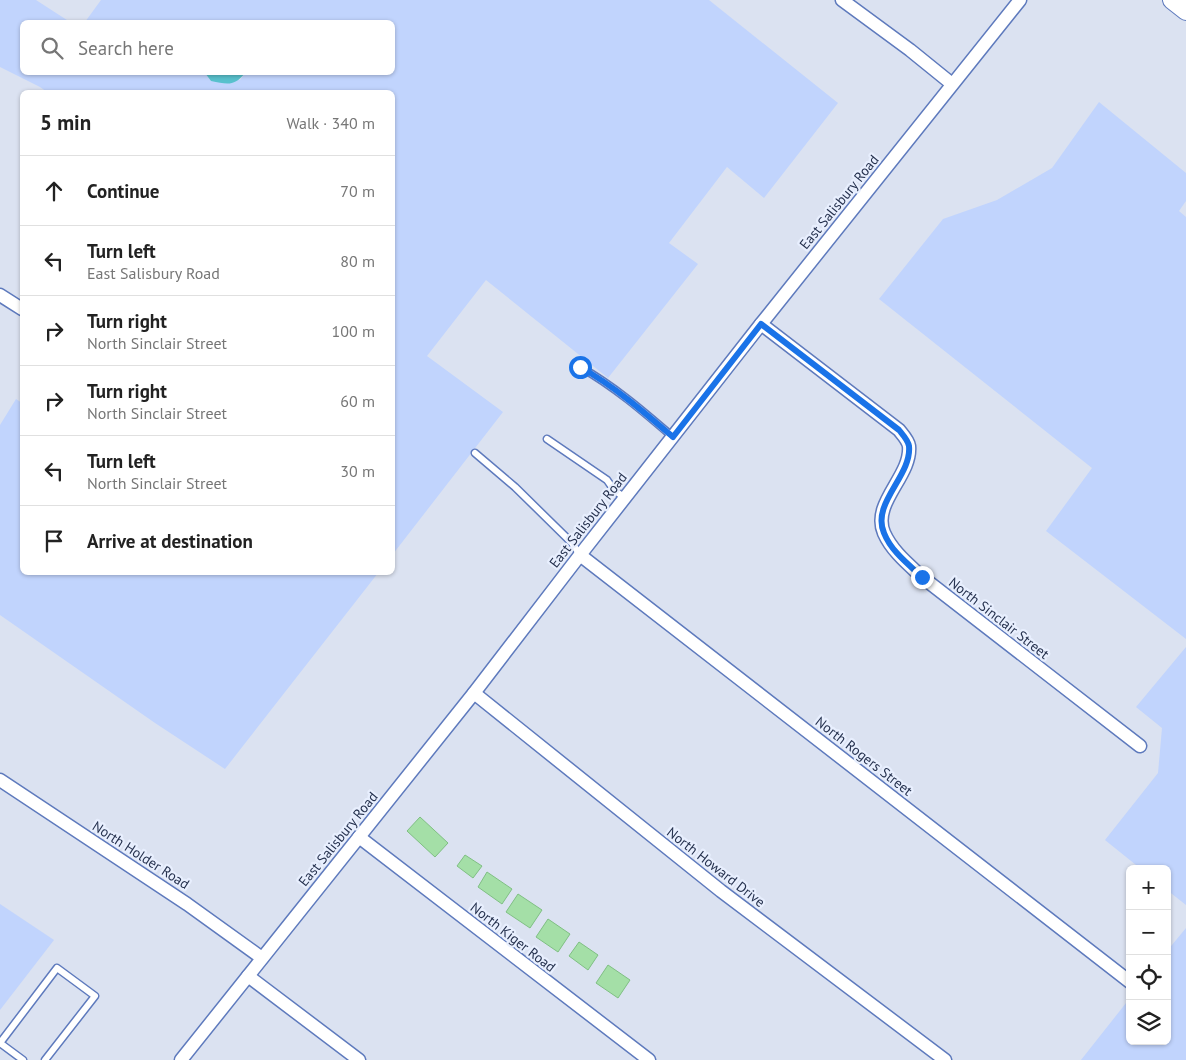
<!DOCTYPE html>
<html lang="en">
<head>
<meta charset="utf-8">
<style>
  :root { --surface:#fff; --page:#f6f6f6; --text:#222; --muted:#767676; --line:#e0e0e0 }
  body { margin:0; font-family:"PT Sans",sans-serif; background:var(--page); color:var(--text) }
  .controls { position:absolute; right:15px; bottom:15px; display:grid; overflow:hidden; border-radius:8px; box-shadow:0 1px 4px #0004 }
  .controls button { width:45px; height:45px; display:grid; place-items:center; padding:0; border:0; border-bottom:1px solid var(--line); background:var(--surface); color:var(--text); font:25px sans-serif }
  .stop { position:absolute; width:15px; height:15px; margin:-11px; border:4px solid #1a73e8; border-radius:50%; background:#fff }
  .stop.end { background:#1a73e8; border-color:#fff; box-shadow:0 1px 5px #0008 }
  .list { margin:0; padding:0; list-style:none }
  h2 { display:flex; justify-content:space-between; align-items:center; height:65px; margin:0; padding:0 20px; font-size:21px }
  h2 small { font-size:16px; font-weight:400; color:var(--muted) }
  .list li { display:grid; grid-template-columns:32px 1fr auto; gap:15px; align-items:center; box-sizing:border-box; height:70px; padding:0 20px; border-top:1px solid var(--line) }
  .list b { display:block; font-size:19px; white-space:nowrap }
  .list p { margin:0; font-size:16px; white-space:nowrap; color:var(--muted) }
  .list em { font-size:16px; font-style:normal; color:var(--muted) }
  .icon { flex:none; width:28px; height:28px; fill:none; stroke:currentColor; stroke-width:2; stroke-linecap:round; stroke-linejoin:round }
  .map { position:relative; flex:none; width:1186px; height:1060px; overflow:hidden }
  .search { position:absolute; background:var(--surface); box-shadow:0 1px 4px #0004; left:20px; top:20px; width:375px; height:55px; display:flex; align-items:center; gap:12px; box-sizing:border-box; padding:0 18px; border-radius:8px; color:var(--muted); font-size:19px }
  .panel { position:absolute; background:var(--surface); box-shadow:0 1px 4px #0004; left:20px; top:90px; width:375px; height:485px; border-radius:8px }
  .map>svg:first-child { display:block }
  .green { fill:#c1d4fd }
  .water { fill:#58c1cd }
  .building { fill:#a4dfa7; stroke:#7fbf83 }
  .lines { fill:none; stroke-linecap:round; stroke-linejoin:round }
  .lane-casing { stroke:#5e7abd; stroke-width:9 }
  .street-casing { stroke:#5e7abd; stroke-width:15 }
  .secondary-casing { stroke:#5e7abd; stroke-width:20 }
  .lane { stroke:#fff; stroke-width:6 }
  .street { stroke:#fff; stroke-width:12 }
  .secondary { stroke:#fff; stroke-width:18 }
  .route { stroke:#1a73e8; stroke-width:6 }
  .labels { text-anchor:middle; stroke-width:4.5; stroke-linejoin:round; paint-order:stroke }
  .street-label { font-size:14px; fill:#25314e; stroke:#e8effe }
</style>
</head>
<body>
<div class="map">
<svg width="1186" height="1060" viewBox="0 0 1186 1060">
  <rect width="100%" height="100%" fill="#dbe2f1"/>
  <g class="green">
    <path d="M 0,0 L 36,0 L 70,22 L 22,22 L 22,72 L 205,73 L 211,81 L 240,80 L 245,73 L 392,72 L 392,22 L 85,22 L 101,0 L 709,0 L 838,103 L 764,198 L 727,167 L 669,243 L 698,264 L 608,378 L 486,280 L 427,356 L 503,412 L 393,554 L 392,92 L 47,92 L 40,87 L 0,67 Z"/>
    <path d="M 1099,102 L 1186,173 L 1186,201 L 1179,211 L 1186,217 L 1186,639 L 1046,531 L 1092,468 L 879,299 L 943,219 L 997,200 L 1052,168 Z"/>
    <path d="M 16,399 L 22,403 L 22,572 L 378,573 L 225,769 L 155,723 L 0,615 L 0,425 Z"/>
    <path d="M 1186,647 L 1186,905 L 1167,890 L 1167,869 L 1141,869 L 1105,840 L 1158,773 L 1162,728 L 1136,707 Z"/>
    <path d="M 0,904 L 54,940 L 0,1010 Z"/>
    <path d="M 1186,928 L 1186,1060 L 1081,1060 L 1130,998 L 1130,1041 L 1167,1041 L 1167,951 Z"/>
  </g>
  <path class="water" d="M 205,73 L 245,73 C 234,87 227,84 211,81 Z"/>
  <g class="building">
    <path d="M 420,817 L 448,843 L 435,857 L 407,831 Z"/>
    <path d="M 465,855 L 482,866 L 473,878 L 457,866 Z"/>
    <path d="M 487,872 L 512,889 L 502,904 L 478,887 Z"/>
    <path d="M 518,894 L 542,910 L 530,928 L 506,912 Z"/>
    <path d="M 548,919 L 570,934 L 558,952 L 536,937 Z"/>
    <path d="M 579,942 L 598,955 L 588,970 L 569,956 Z"/>
    <path d="M 608,965 L 630,980 L 618,998 L 596,983 Z"/>
  </g>
  <g class="lines">
    <g class="lane-casing">
      <g id="lane">
        <path d="M 580,367 C 614,386 644,412 673,437"/>
        <path d="M 547,439 L 607,480 L 614,490 L 625,498"/>
        <path d="M 475,453 L 515,487 L 572,543 L 580,555"/>
        <path d="M 0,1043 L 57,968 L 95,996 L 45,1060"/>
        <path d="M 0,1043 L 23,1060"/>
      </g>
    </g>
    <g class="street-casing">
      <g id="street">
        <path d="M 842,0 L 910,50 L 952,84"/>
        <path d="M 0,295 L 22,309"/>
        <path d="M 761,324 L 899,430 C 903,435 908,440 909,446 C 912,476 871,503 884,533 C 892,551 908,564 922,577 L 1140,746"/>
        <path d="M 580,555 L 1130,982"/>
        <path d="M 474,693 L 721,891 L 945,1060"/>
        <path d="M 0,780 L 187,904 L 262,958"/>
        <path d="M 359,837 L 649,1060"/>
        <path d="M 248,976 L 359,1060"/>
        <path d="M 181,1060 L 474,693 L 580,555 L 761,324 L 1020,0"/>
      </g>
    </g>
    <g class="secondary-casing">
      <path id="secondary" d="M 1172,0 L 1186,11"/>
    </g>
    <use href="#lane" class="lane"/>
    <use href="#street" class="street"/>
    <use href="#secondary" class="secondary"/>
  </g>
  <g class="lines">
    <path class="route" d="M 580,367 C 614,386 644,412 673,437 L 761,324 L 899,430 C 903,435 908,440 909,446 C 912,476 871,503 884,533 C 891,551 908,564 922,577"/>
  </g>
  <g class="labels">
    <g class="street-label">
      <text transform="translate(839 202) rotate(-51)" y="5">East Salisbury Road</text>
      <text transform="translate(588 520) rotate(-52)" y="5">East Salisbury Road</text>
      <text transform="translate(999 618) rotate(38)" y="5">North Sinclair Street</text>
      <text transform="translate(864 756) rotate(38)" y="5">North Rogers Street</text>
      <text transform="translate(338 839) rotate(-51)" y="5">East Salisbury Road</text>
      <text transform="translate(141 855) rotate(33)" y="5">North Holder Road</text>
      <text transform="translate(716 867) rotate(38)" y="5">North Howard Drive</text>
      <text transform="translate(513 937) rotate(38)" y="5">North Kiger Road</text>
    </g>
  </g>
</svg>
<div class="controls">
<button>+</button>
<button>−</button>
<button><svg class="icon" aria-label="locate" viewBox="0 0 24 24"><circle cx="12" cy="12" r="6"/><path d="M12 2v4M12 18v4M2 12h4M18 12h4"/></svg></button>
<button><svg class="icon" aria-label="layers" viewBox="0 0 24 24"><path d="M12 4l9 5-9 5-9-5zM3 14l9 5 9-5"/></svg></button>
</div>
<div class="stop" style="left:580px;top:367px"></div>
<div class="stop end" style="left:922px;top:577px"></div>
<div class="search"><svg class="icon" aria-label="search" viewBox="0 0 24 24"><circle cx="10" cy="10" r="6"/><path d="M15 15l6 6"/></svg>Search here</div>
<section class="panel">
<h2>5 min<small>Walk · 340 m</small></h2>
<ul class="list">
<li><svg class="icon" aria-label="ahead" viewBox="0 0 24 24"><path d="M12 20V5M6 11l6-6 6 6"/></svg><div><b>Continue</b></div><em>70 m</em></li>
<li><svg class="icon" aria-label="left" viewBox="0 0 24 24"><path d="M17 20v-9H6M10 6l-5 5 5 5"/></svg><div><b>Turn left</b><p>East Salisbury Road</p></div><em>80 m</em></li>
<li><svg class="icon" aria-label="right" viewBox="0 0 24 24"><path d="M7 20v-9h11M14 6l5 5-5 5"/></svg><div><b>Turn right</b><p>North Sinclair Street</p></div><em>100 m</em></li>
<li><svg class="icon" aria-label="right" viewBox="0 0 24 24"><path d="M7 20v-9h11M14 6l5 5-5 5"/></svg><div><b>Turn right</b><p>North Sinclair Street</p></div><em>60 m</em></li>
<li><svg class="icon" aria-label="left" viewBox="0 0 24 24"><path d="M17 20v-9H6M10 6l-5 5 5 5"/></svg><div><b>Turn left</b><p>North Sinclair Street</p></div><em>30 m</em></li>
<li><svg class="icon" aria-label="arrive" viewBox="0 0 24 24"><path d="M6 21V4h12l-3 4 3 4H6"/></svg><div><b>Arrive at destination</b></div></li>
</ul>
</section>
</div>
</body>
</html>
